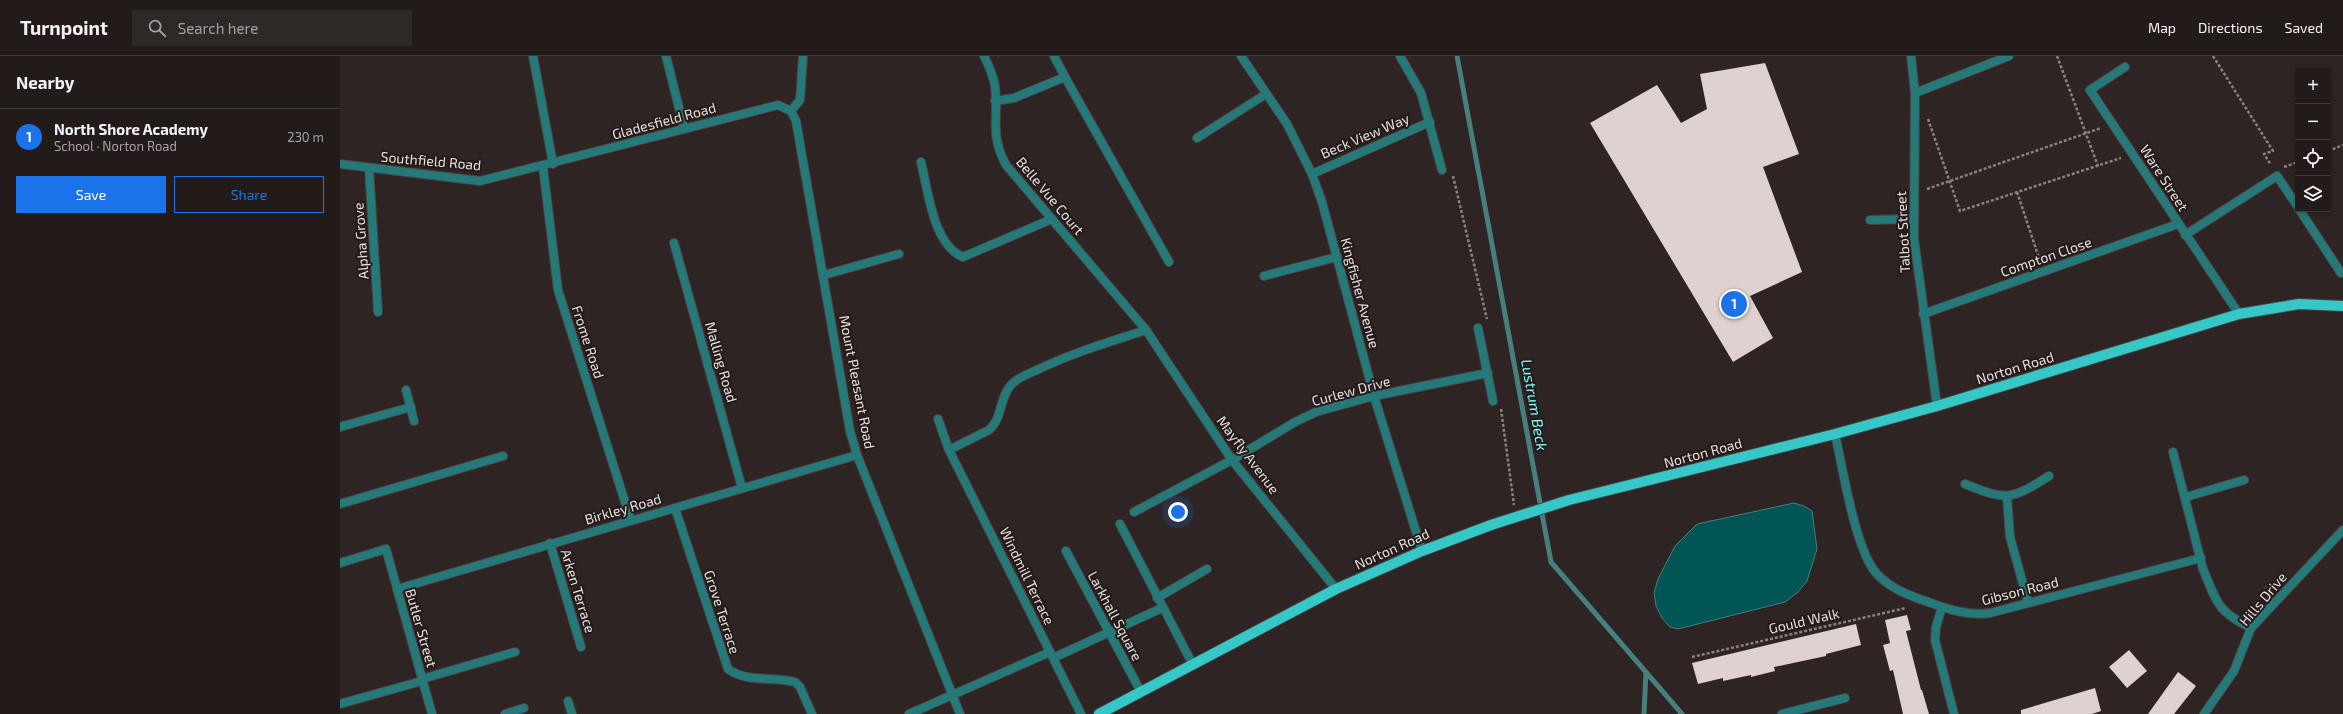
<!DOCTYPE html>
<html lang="en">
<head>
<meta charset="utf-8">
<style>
  :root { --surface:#221b1a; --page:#2e2827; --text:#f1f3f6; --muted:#a2a1a2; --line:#3f3939; --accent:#1a73e8 }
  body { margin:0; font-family:"Exo 2",sans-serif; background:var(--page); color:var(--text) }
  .controls { position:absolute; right:12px; top:12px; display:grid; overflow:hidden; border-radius:0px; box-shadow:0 2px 6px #0003 }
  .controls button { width:36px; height:36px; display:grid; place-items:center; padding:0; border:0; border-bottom:1px solid var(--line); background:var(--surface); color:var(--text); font:20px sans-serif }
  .you { position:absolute; left:838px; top:456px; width:14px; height:14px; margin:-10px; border:3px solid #fff; border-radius:50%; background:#1a73e8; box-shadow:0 0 0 6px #1a73e833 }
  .badge { display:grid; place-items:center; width:26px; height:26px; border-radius:50%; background:var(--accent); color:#fff; font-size:13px; font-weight:700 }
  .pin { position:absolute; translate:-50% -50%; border:2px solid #fff; box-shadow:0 1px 4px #0006 }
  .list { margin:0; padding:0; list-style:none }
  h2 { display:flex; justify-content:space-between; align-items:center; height:52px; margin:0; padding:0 16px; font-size:17px }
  h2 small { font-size:13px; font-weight:400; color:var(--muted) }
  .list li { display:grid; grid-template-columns:26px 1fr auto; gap:12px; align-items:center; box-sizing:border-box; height:56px; padding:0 16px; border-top:1px solid var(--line) }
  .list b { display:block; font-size:15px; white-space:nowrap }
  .list p { margin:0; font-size:13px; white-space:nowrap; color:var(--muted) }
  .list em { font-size:13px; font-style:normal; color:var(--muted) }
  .actions { display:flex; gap:8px; padding:12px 16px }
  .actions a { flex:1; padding:9px 0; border:1px solid var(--accent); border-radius:0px; text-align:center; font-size:14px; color:var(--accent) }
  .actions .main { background:var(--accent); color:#fff }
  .icon { flex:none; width:22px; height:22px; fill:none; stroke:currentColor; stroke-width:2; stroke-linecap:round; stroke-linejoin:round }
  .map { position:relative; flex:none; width:2003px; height:658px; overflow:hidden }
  header { display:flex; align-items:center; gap:24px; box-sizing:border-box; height:56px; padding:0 20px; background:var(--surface); border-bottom:1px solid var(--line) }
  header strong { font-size:19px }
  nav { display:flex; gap:22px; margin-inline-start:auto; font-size:14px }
  .search { width:280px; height:36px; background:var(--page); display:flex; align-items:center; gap:10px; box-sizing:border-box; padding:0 14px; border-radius:0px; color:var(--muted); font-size:15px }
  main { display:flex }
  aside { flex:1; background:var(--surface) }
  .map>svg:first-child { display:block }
  .water { fill:#025555; stroke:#467f7e }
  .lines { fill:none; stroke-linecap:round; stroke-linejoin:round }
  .stream { stroke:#467f7e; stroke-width:5 }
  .building { fill:#ded1cf }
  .lane-casing { stroke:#4b4241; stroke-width:10 }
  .street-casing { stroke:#4b4241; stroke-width:10 }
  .primary-casing { stroke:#4b4241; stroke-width:12 }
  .path { stroke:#898281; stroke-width:2.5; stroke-dasharray:3 2; stroke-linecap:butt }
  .lane { stroke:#257a79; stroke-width:8 }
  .street { stroke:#257a79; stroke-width:8 }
  .primary { stroke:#35c8c7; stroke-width:10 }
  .labels { text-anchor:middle; stroke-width:4; stroke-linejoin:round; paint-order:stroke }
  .street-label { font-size:14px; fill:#e6e0df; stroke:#241a19 }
  .water-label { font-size:15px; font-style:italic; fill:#79fcfa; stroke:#241a19 }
</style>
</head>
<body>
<header>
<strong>Turnpoint</strong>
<div class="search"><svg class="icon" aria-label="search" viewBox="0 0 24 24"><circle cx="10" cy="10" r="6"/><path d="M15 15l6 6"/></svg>Search here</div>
<nav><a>Map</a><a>Directions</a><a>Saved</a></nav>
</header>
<main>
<aside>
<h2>Nearby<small></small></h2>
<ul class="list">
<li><span class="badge">1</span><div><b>North Shore Academy</b><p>School · Norton Road</p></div><em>230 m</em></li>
</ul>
<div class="actions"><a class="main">Save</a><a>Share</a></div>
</aside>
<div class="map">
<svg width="2003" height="658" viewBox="0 0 2003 658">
  <rect width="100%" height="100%" fill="#2d2423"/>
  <path class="water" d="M 1454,447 L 1464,450 L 1472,455 L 1477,493 L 1467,525 L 1458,536 L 1445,546 L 1338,573 L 1330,571 L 1322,562 L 1316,550 L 1314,537 L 1318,523 L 1335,490 L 1357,468 Z"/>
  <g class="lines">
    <g class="stream">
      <path d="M 1117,0 L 1211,506 L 1342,658"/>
      <path d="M 1304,658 L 1306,616"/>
    </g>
  </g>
  <g class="building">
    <path d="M 1425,7 L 1459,98 L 1423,111 L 1462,216 L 1410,240 L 1433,282 L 1393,306 L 1250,67 L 1317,29 L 1341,67 L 1367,53 L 1360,18 Z"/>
    <path d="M 1567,559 L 1571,574 L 1566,575 L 1581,634 L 1582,634 L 1589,658 L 1563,658 L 1553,614 L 1550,615 L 1543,589 L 1550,587 L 1545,564 Z"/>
    <path d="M 1516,568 L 1521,589 L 1486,598 L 1486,600 L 1434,611 L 1435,615 L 1411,621 L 1411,619 L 1383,625 L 1383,622 L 1358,628 L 1352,607 Z"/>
    <path d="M 1789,594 L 1807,615 L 1787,632 L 1769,611 Z"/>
    <path d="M 1838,616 L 1856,630 L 1834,658 L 1808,658 Z"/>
    <path d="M 1755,632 L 1761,655 L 1752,658 L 1681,658 L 1681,654 Z"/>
  </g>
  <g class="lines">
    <g class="lane-casing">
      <g id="lane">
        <path d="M 725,21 L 829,206"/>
        <path d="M 655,45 L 674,42 L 725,21 L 714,0"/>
        <path d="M 857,82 L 926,38"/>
        <path d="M 581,106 C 588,134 593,189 623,201 L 651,189"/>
        <path d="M 1530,164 L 1573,163"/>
        <path d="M 924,220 L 997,201"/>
        <path d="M 0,448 L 163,400"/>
        <path d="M 780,468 L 853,609"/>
        <path d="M 817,542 L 867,513"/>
        <path d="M 713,602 L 822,552"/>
        <path d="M 82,623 L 175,596"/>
        <path d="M 0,648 L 82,625"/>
        <path d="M 569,658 L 710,596"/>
      </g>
    </g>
    <g class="street-casing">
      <g id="street">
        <path d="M 193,0 L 213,108"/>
        <path d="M 326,0 L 344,72"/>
        <path d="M 644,0 C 649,10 653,19 655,30 C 659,62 649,77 666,109 L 806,274 L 892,404 L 996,533"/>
        <path d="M 901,0 L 947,68 L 972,118 L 982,146 L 1034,340 L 1082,495"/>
        <path d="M 1060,0 L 1081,37 L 1102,114"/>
        <path d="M 1571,0 L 1575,37 L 1574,183 L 1597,350"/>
        <path d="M 1785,11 L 1750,34 L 1899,258"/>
        <path d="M 1575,37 L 1669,0"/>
        <path d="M 451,55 L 456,65 L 510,375 L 517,399 L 620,658"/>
        <path d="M 451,55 L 460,44 L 463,0"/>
        <path d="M 0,108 L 140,125 L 438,49 L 451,55"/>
        <path d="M 203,111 L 218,234 L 291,465"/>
        <path d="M 29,112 L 38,256"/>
        <path d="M 972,118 L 1090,66"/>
        <path d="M 1959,153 L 2001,217"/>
        <path d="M 1845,179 L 1937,120 L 1958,151"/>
        <path d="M 334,187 L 402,432"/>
        <path d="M 651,189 L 712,163"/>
        <path d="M 484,219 L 559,198"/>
        <path d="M 1583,258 L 1838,168"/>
        <path d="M 1138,272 L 1153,345"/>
        <path d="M 66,334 L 74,365"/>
        <path d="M 598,363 L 609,394 L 741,658"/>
        <path d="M 0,371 L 71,351"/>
        <path d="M 1495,378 C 1503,413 1515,494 1537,518 C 1552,534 1571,540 1591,547 C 1610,554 1630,560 1650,557 L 1861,502"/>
        <path d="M 609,394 L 649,374 C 663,362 659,342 671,329 C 678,321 688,318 697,314 C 732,297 769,286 806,274"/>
        <path d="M 1833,396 L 1863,513 C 1877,547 1877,555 1911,572"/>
        <path d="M 1625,428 C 1667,445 1671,444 1709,420"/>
        <path d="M 1667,441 L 1670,481 L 1688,546"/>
        <path d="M 1846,441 L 1904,424"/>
        <path d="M 335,452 L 388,613 C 407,627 433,620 455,626 L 460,631 L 472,658"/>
        <path d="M 794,456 L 892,404 L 955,366 L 976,356 L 1034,340 L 1148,317"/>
        <path d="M 210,487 L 241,591"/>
        <path d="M 726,495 L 801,636"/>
        <path d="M 0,507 L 46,493 L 92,658"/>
        <path d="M 57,533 L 517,399"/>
        <path d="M 1602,551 L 1596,571 L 1595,584 L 1614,658"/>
        <path d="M 228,645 L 232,658"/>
        <path d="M 165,658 L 184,652"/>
        <path d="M 1442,658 L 1505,642"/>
        <path d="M 1864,658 L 1894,615 L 1911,572 L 2003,474"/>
      </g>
    </g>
    <g class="primary-casing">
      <path id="primary" d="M 759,658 L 996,533 L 1082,495 L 1151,469 L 1229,444 L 1495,378 L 1597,350 L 1899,258 L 1959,248 L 2003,250"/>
    </g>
    <g class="path">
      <path d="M 1717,0 L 1758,110"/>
      <path d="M 1873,0 L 1933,95 L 1924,98 L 1931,109"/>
      <path d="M 1588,63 L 1620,155 L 1781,102"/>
      <path d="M 1988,95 L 2003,89"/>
      <path d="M 1944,111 L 1958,106"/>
      <path d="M 1113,120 L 1147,263"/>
      <path d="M 1587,133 L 1761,72"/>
      <path d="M 1677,136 L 1700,205"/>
      <path d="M 1161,353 L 1174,449"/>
      <path d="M 1352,601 L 1566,552"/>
    </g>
    <use href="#lane" class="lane"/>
    <use href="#street" class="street"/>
    <use href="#primary" class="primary"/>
  </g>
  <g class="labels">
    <g class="street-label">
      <text transform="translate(324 65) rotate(-15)" y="5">Gladesfield Road</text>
      <text transform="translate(1025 80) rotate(-23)" y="5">Beck View Way</text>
      <text transform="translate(91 105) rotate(5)" y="5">Southfield Road</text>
      <text transform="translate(1824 122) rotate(57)" y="5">Ware Street</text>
      <text transform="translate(710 140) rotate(50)" y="5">Belle Vue Court</text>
      <text transform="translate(1563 176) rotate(-93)" y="5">Talbot Street</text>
      <text transform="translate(21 185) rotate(-94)" y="5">Alpha Grove</text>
      <text transform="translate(1706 201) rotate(-19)" y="5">Compton Close</text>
      <text transform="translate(1020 237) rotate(75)" y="5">Kingfisher Avenue</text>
      <text transform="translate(248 286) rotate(72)" y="5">Frome Road</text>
      <text transform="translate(381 306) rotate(74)" y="5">Malling Road</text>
      <text transform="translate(1675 312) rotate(-17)" y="5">Norton Road</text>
      <text transform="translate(517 326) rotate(79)" y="5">Mount Pleasant Road</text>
      <text transform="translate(1011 335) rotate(-15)" y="5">Curlew Drive</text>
      <text transform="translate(1363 397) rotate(-15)" y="5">Norton Road</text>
      <text transform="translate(908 399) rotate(53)" y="5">Mayfly Avenue</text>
      <text transform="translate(283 453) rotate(-16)" y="5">Birkley Road</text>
      <text transform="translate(1052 493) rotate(-24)" y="5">Norton Road</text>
      <text transform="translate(687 520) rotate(64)" y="5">Windmill Terrace</text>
      <text transform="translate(238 535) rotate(73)" y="5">Arken Terrace</text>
      <text transform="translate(1680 535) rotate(-14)" y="5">Gibson Road</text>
      <text transform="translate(1923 543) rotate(-50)" y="5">Hills Drive</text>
      <text transform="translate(382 556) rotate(72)" y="5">Grove Terrace</text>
      <text transform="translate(775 560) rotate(62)" y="5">Larkhall Square</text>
      <text transform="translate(1464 565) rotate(-13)" y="5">Gould Walk</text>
      <text transform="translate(81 572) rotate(74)" y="5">Butler Street</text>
    </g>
    <g class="water-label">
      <text transform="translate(1194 349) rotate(80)" y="5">Lustrum Beck</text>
    </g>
  </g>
</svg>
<div class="controls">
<button>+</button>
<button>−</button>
<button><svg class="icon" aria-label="locate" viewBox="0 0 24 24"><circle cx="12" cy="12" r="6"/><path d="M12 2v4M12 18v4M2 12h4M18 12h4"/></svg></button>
<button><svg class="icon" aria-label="layers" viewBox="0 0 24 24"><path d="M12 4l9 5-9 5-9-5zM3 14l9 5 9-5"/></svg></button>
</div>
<div class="you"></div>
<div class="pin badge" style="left:1394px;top:248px">1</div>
</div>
</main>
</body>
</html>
